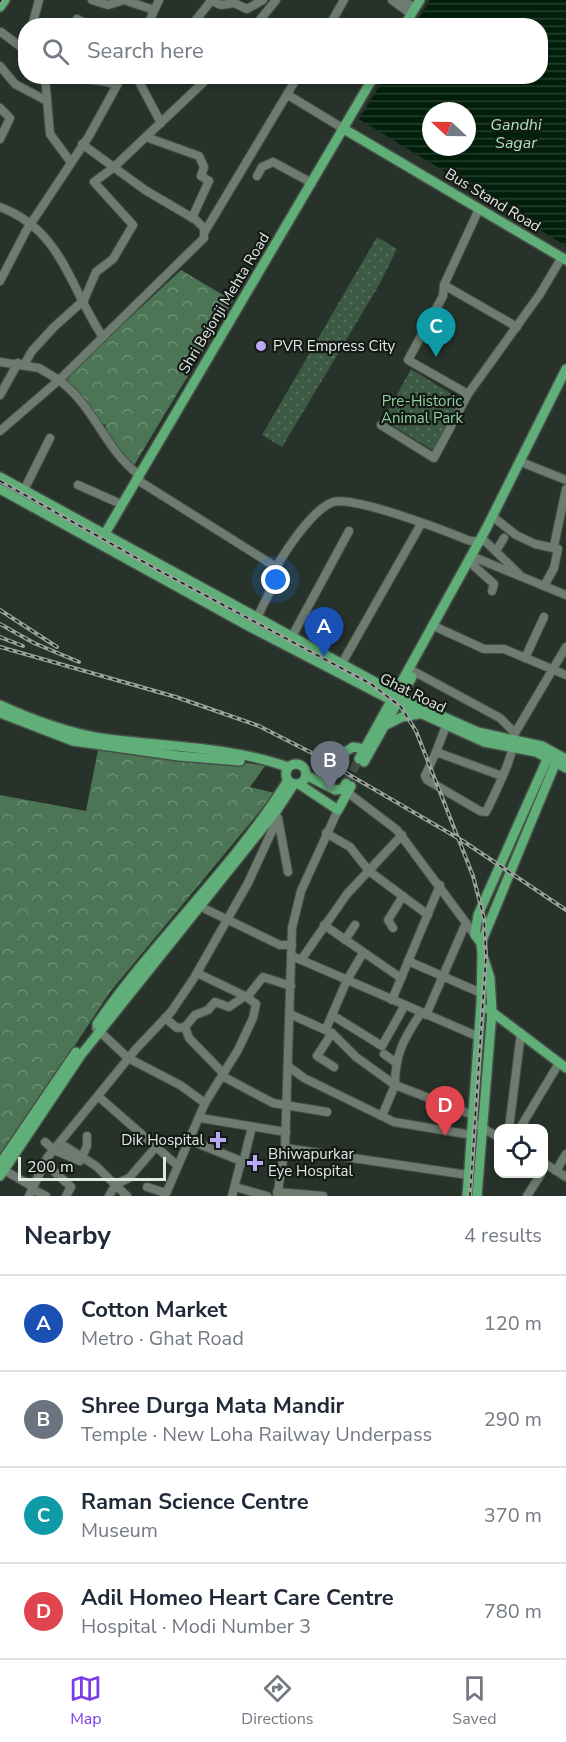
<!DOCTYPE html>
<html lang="en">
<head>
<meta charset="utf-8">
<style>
  :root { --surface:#fff; --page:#f6f6f7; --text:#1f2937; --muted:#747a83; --line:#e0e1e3; --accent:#7c3aed }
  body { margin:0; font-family:"Nunito Sans",sans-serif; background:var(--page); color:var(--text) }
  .controls { position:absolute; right:18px; bottom:18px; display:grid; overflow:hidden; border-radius:12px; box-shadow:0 3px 9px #0003 }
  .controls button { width:54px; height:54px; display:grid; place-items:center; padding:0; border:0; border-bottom:2px solid var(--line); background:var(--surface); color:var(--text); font:30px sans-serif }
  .compass { position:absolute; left:422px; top:102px; width:54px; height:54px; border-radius:50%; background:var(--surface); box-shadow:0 3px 9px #0003; rotate:292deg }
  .scale { position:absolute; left:18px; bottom:15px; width:148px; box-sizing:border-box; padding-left:6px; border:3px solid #e0e8e2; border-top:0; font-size:16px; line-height:21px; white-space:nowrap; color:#e0e8e2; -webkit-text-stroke:4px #141915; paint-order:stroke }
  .you { position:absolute; left:276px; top:580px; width:21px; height:21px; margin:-15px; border:4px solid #fff; border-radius:50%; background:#1a73e8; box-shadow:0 0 0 9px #1a73e833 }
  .badge { display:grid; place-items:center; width:39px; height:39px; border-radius:50%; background:var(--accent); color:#fff; font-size:20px; font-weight:700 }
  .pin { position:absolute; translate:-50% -50px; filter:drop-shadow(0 2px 3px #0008) }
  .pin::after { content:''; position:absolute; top:32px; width:21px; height:18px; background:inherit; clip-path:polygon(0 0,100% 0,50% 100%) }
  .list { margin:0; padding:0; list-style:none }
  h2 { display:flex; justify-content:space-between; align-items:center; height:78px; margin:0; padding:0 24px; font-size:26px }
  h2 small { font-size:20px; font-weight:400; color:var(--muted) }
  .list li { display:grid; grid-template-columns:39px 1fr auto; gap:18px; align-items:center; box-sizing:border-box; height:96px; padding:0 24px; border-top:2px solid var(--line) }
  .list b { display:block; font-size:22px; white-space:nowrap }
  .list p { margin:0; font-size:20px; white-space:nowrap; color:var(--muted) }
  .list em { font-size:20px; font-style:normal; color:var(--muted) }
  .icon { flex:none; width:33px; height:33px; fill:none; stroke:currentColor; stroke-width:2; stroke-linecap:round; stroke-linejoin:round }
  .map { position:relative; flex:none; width:566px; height:1196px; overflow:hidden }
  .search { position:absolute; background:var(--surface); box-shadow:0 3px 9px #0003; left:18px; right:18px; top:18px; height:66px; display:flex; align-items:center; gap:15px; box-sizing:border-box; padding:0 21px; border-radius:24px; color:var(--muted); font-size:22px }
  .sheet { height:462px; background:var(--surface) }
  nav { display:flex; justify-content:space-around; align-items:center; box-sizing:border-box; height:84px; border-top:2px solid var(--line); background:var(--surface); font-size:16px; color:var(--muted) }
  nav a { display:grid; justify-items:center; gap:3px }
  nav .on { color:var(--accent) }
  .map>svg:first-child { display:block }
  .forest { fill:url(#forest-crowns) }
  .park { fill:url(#park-dots) }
  .water { fill:url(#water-rules); fill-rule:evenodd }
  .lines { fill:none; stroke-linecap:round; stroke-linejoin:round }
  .major-tunnel { stroke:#434e46; stroke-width:9; stroke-dasharray:9 4.5; stroke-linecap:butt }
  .minor-casing { stroke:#465048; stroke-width:10 }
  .major-casing { stroke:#465048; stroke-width:12 }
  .minor { stroke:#6e7b70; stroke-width:8 }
  .major { stroke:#60af78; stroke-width:9 }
  .rail-casing { stroke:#98a29b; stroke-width:4 }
  .rail { stroke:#141915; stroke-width:1.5; stroke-dasharray:4.5; stroke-linecap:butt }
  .poi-dot { fill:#baaaf6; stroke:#141915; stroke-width:2 }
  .labels { text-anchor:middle; stroke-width:4.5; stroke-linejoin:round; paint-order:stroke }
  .street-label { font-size:15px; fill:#e0e8e2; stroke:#141915 }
  .poi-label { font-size:15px; fill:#e0e8e2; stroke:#141915; text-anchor:start }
  .park-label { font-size:15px; fill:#90d29f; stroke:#141915 }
  .water-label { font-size:16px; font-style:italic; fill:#a3e6b2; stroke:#141915 }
</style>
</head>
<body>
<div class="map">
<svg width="566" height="1196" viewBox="0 0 566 1196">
  <defs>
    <pattern id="forest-crowns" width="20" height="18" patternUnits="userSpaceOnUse" patternTransform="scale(1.5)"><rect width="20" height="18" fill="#4b7555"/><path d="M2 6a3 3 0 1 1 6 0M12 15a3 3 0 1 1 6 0" fill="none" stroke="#6d8f75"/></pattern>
    <pattern id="park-dots" width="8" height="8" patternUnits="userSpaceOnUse" patternTransform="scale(1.5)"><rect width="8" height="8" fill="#3c5943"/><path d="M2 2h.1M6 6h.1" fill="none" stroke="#58715e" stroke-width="1.8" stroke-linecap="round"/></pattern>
    <pattern id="water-rules" width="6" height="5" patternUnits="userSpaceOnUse" patternTransform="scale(1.5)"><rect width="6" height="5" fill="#011f0a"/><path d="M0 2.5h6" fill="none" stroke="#26402d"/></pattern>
  </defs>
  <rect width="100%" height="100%" fill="#27332a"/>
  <g class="forest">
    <path d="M 181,270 L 233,301 L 133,467 L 116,450 L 104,430 L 106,425 L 102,424 L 86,400 L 65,378 Z"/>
    <path d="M 98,750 L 216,765 L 239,762 L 265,766 L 250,787 L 275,793 L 110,992 L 0,1159 L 0,795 L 86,811 Z"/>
  </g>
  <g class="park">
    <path d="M 377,237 L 397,249 L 379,285 L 282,447 L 262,435 Z"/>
    <path d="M 411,369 L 461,400 L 434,451 L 383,420 Z"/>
  </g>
  <path class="water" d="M 430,0 L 566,0 L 566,246 L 359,119 L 385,77 L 540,76 L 540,26 L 415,25 ZM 431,111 L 467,111 L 467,147 L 431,147 Z"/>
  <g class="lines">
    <g class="major-tunnel">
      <path d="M 317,781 L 345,752"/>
      <path d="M 346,783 L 359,759"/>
    </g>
    <g class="minor-casing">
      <g id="minor">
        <path d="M 92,0 L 108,5 L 124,0 L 154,10"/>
        <path d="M 210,0 L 221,5 L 234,3 L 247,9 L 263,0"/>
        <path d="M 392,0 L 411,14"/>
        <path d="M 403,0 L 415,8"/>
        <path d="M 77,19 L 91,26"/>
        <path d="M 32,26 L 39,0"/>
        <path d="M 147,26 L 159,0"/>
        <path d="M 191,26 L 211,1"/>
        <path d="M 255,26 L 276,0"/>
        <path d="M 329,26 L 344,0"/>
        <path d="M 1,32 L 25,50 L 26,47"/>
        <path d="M 0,66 L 15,84 L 47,101"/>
        <path d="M 45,76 L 50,134 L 70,161"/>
        <path d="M 69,76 C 88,82 98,78 117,85"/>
        <path d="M 136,76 L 161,123"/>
        <path d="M 288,95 L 344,129"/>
        <path d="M 0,108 L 10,118 L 0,139"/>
        <path d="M 146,137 L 199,156 L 204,167 L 201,176 L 209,181 L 192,218"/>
        <path d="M 257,176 L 262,167 L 273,162 L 312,183"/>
        <path d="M 0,207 C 63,231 69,287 103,337"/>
        <path d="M 204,233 L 298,76"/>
        <path d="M 0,281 L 26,231 L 89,136 L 122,76"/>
        <path d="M 444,285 L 517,327"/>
        <path d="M 0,362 L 39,368 L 59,380 L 204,238 L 204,228 L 196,220 L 145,190 L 82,144"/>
        <path d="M 25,363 L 32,351 L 54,327 L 84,300 L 96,272 L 113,259 L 133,225 L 94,182 L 113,168 L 210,76"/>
        <path d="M 468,394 L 408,360 L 443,296 L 444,285 L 479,209"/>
        <path d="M 0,395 L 18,363"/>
        <path d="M 381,425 L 434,458 L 468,394 L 540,294 L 562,257"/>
        <path d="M 0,431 L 59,380 C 96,408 103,447 139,475"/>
        <path d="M 526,464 L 566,480"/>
        <path d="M 136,479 L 276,567 L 276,579 L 252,628"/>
        <path d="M 78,485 L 121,504"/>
        <path d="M 24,490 L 50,438"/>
        <path d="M 497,520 L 516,535 L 535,544 L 558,549 L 554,568 L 544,586"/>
        <path d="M 554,546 L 566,489"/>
        <path d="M 496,551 L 504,538"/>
        <path d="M 471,556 L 566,595"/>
        <path d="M 475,558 L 474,566 L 494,584 L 492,591"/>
        <path d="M 276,567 C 287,549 313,509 333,502 C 355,496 446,531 470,541 L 485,541 L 520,575"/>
        <path d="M 438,628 L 484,649 L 504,649 L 566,675"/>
        <path d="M 289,642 L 349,531"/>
        <path d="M 525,658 L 544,617"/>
        <path d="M 341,665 L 421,524"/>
        <path d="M 415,672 L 500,718 L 515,733 C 513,759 499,784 488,808 L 486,812 L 480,811 L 427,780 L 425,776 L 436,752 L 502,776"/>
        <path d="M 515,733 L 566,647"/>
        <path d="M 436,752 L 446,726"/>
        <path d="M 347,792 L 397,830 L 475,935"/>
        <path d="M 278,818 L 288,872"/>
        <path d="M 326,833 L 350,847 L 369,871 L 428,915"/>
        <path d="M 195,904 L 280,945 L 292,945"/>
        <path d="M 324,925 L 401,978"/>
        <path d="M 393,928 L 388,920 L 403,896"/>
        <path d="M 345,940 L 355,925"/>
        <path d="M 292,956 L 479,1037"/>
        <path d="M 301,960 L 347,894 L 402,835"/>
        <path d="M 408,961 L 481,993"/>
        <path d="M 247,997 L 263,977 L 291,986"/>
        <path d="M 392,1000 L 440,885"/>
        <path d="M 421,1013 C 404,1038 395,1054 395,1085 L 473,1115"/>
        <path d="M 290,1014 L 332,1033 L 356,1057 L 395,1085 L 382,1116"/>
        <path d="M 332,1015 L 382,1046 L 405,1005"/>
        <path d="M 426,1015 L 465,925"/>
        <path d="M 165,1018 L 177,1028 L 185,1027 L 189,1038 L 224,1074"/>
        <path d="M 185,1027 L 195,1015 L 208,1010 L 215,1002 L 229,1007 L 245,996"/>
        <path d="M 96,1028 L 128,1058 L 180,1085 L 205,1103"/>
        <path d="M 326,1029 L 347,980 L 363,953"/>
        <path d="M 332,1033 L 317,1056 L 334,1067"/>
        <path d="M 384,1054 L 395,1062"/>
        <path d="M 289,1067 L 304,1078 L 394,1122 L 472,1135"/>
        <path d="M 222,1076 L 273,1103 L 327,1112"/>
        <path d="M 99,1097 L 178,1166"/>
        <path d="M 200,1118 L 286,1132"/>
        <path d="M 473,1122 L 498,1137"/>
        <path d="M 509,1128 L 521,1033"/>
        <path d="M 520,1128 L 559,1063"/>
        <path d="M 441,1129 L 450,1108"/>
        <path d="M 189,1140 L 241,1161 L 232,1196"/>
        <path d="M 45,1142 L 54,1150 L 80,1161 L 87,1146 L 87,1136"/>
        <path d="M 60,1143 L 96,1166 L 127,1196"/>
        <path d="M 285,1148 L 468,1175"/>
        <path d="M 45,1163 L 71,1187 L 66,1196"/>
        <path d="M 243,1163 L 252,1127"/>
        <path d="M 544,1163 L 566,1177"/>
        <path d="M 4,1170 L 33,1187"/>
        <path d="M 556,1171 L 566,1154"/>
        <path d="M 147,1187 L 166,1193"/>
        <path d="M 235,1187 L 267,1196"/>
        <path d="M 32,1189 L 46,1196"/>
        <path d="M 277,1192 L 323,1196"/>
        <path d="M 29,1196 L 47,1158 L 136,1049 L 171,1012 L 194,978 L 248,883 L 272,831 L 277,810"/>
        <path d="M 109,1196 L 116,1184 L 129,1178 L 155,1148"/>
        <path d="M 165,1196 L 205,1103 L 238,1050 L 253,1018 L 256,1004 L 247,997 L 197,973"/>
        <path d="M 277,1196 L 285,1148 L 292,928 L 301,891 L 338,810"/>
        <path d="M 527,1196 L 541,1174"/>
      </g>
    </g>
    <g class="major-casing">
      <g id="major">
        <path d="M 0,7 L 5,0"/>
        <path d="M 404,26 L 420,0"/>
        <path d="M 344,129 L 566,260"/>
        <path d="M 0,477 L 417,705 L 478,732 L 542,746 L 566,759"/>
        <path d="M 0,489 L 252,628 L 391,700 L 484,742 L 536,752 L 566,768"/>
        <path d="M 103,537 L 374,76"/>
        <path d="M 0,705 C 33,720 65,732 101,738 C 163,747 229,746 288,767"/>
        <path d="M 0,713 L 73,741 L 179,756 L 240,761"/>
        <path d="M 386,725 L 402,717 L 419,714"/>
        <path d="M 345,752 L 353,747 L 365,749"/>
        <path d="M 359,759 L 486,529 L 566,369"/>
        <path d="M 364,762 L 412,677"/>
        <circle cx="296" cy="774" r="10"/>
        <path d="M 306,775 L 335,790 L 343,789 L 346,783"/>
        <path d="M 299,784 L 338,810 L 351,786"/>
        <path d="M 481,943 L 558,757"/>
        <path d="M 488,1009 L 566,1068"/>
        <path d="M 97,1024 C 155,939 234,868 288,780"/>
        <path d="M 0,1164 L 76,1052"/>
        <path d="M 0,1176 L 81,1055 L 277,810 L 294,784"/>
        <path d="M 467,1196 L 481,1004 L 482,954 L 481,943 L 475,935 L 478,915 L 549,755"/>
        <path d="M 477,1196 L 492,1011 L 490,978 L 484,959"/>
      </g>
    </g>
    <use href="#minor" class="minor"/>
    <use href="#major" class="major"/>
    <g class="rail-casing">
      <g id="rail">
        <path d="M 0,2 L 1,0"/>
        <path d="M 0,481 L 158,570 L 371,684 L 401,707 L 416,731 L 473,876 L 484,918 L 486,956 L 470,1196"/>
        <path d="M 0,610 L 57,647"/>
        <path d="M 0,624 L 34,643 L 79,662"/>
        <path d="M 0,637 L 23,646"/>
        <path d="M 0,647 L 176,697 L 259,726 L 310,752 L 463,841 L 566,910"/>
      </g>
    </g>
    <use href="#rail" class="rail"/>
  </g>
  <g class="poi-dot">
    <circle cx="261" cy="346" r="6"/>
    <path d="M215 1131h6v6h6v6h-6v6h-6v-6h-6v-6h6z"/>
    <path d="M252 1154h6v6h6v6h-6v6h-6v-6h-6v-6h6z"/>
  </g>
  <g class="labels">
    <g class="street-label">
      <text transform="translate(493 200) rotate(31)" y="5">Bus Stand Road</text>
      <text transform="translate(224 303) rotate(-59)" y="5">Shri Bejonji Mehta Road</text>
      <text transform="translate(413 693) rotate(26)" y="5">Ghat Road</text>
    </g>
    <g class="poi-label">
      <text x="273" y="351">PVR Empress City</text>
      <text x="204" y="1145" text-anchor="end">Dik Hospital</text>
      <text x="268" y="1159">Bhiwapurkar<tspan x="268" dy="17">Eye Hospital</tspan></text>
    </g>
    <g class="park-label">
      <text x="422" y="406">Pre-Historic<tspan x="422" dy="17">Animal Park</tspan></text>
    </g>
    <g class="water-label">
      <text x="516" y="130">Gandhi<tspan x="516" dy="18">Sagar</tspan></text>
    </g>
  </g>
</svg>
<div class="controls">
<button><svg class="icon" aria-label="locate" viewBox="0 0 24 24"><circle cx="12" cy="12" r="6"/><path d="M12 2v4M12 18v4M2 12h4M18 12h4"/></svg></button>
</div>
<svg class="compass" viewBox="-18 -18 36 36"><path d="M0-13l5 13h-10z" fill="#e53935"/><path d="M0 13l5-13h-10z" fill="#747a83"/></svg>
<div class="scale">200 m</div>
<div class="you"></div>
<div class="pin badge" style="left:324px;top:657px;background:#1a4fb4">A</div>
<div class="pin badge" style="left:330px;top:791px;background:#6b7280">B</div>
<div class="pin badge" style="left:436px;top:357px;background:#0f9aa8">C</div>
<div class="pin badge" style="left:445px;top:1136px;background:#e0444e">D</div>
<div class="search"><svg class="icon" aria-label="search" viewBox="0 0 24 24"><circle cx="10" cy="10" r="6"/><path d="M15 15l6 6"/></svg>Search here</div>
</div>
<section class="sheet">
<h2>Nearby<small>4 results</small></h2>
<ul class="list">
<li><span class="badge" style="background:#1a4fb4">A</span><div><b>Cotton Market</b><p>Metro · Ghat Road</p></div><em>120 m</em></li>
<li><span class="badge" style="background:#6b7280">B</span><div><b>Shree Durga Mata Mandir</b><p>Temple · New Loha Railway Underpass</p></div><em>290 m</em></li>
<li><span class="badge" style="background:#0f9aa8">C</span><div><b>Raman Science Centre</b><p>Museum</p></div><em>370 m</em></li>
<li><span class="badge" style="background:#e0444e">D</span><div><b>Adil Homeo Heart Care Centre</b><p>Hospital · Modi Number 3</p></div><em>780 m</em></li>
</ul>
</section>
<nav>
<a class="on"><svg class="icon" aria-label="map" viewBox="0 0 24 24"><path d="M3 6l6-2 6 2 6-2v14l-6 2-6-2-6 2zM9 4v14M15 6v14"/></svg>Map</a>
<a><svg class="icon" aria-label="directions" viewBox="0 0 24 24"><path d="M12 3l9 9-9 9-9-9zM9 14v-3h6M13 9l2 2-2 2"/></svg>Directions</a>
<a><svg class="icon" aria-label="saved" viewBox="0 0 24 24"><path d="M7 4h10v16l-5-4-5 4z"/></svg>Saved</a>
</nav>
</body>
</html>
